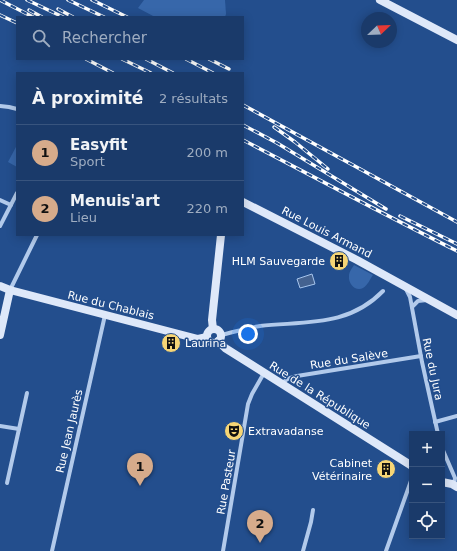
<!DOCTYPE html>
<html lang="fr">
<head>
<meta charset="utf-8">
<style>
  :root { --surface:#1a3a6a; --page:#274572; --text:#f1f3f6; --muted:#9fadc1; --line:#38547e; --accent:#d6ab8b }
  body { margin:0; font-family:"DejaVu Sans",sans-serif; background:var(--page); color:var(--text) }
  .controls { position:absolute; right:12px; bottom:12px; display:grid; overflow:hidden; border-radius:0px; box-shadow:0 2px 10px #0003 }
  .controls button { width:36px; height:36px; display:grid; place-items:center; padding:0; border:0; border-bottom:1px solid var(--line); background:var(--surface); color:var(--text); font:20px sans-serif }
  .compass { position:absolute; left:361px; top:12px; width:36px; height:36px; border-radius:50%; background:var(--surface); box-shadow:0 2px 10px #0003; rotate:67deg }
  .you { position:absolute; left:248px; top:334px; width:14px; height:14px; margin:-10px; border:3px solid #fff; border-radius:50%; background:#1a73e8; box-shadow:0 0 0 6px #1a73e833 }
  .badge { display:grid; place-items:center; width:26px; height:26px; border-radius:50%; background:var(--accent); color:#111; font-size:13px; font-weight:700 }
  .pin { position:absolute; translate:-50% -33px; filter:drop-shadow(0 1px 2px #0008) }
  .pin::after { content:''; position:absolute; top:21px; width:14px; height:12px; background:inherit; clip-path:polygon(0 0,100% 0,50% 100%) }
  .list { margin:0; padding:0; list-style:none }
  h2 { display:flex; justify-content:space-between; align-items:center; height:52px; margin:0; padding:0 16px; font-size:17px }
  h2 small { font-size:13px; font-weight:400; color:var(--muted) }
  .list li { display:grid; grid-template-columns:26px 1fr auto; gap:12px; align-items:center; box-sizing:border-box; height:56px; padding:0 16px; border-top:1px solid var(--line) }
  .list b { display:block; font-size:15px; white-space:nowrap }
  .list p { margin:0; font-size:13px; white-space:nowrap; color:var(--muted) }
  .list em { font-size:13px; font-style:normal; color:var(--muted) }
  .icon { flex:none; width:22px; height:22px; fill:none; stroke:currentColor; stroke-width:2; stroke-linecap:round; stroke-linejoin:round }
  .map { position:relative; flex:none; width:457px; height:551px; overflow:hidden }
  .search { position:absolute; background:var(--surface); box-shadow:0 2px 10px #0003; left:16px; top:16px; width:228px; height:44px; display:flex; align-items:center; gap:10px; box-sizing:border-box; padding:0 14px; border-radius:0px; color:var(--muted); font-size:15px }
  .panel { position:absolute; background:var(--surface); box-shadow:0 2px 10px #0003; left:16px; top:72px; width:228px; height:164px; border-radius:0px }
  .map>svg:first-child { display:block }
  .green { fill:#3767aa }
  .water { fill:#446290; stroke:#a6c4ec }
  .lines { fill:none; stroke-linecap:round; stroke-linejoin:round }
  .street { stroke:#b2caeb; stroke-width:4 }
  .secondary { stroke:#dee8f9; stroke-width:8 }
  .rail-casing { stroke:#fff; stroke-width:3.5 }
  .rail { stroke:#234e8d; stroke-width:2; stroke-dasharray:6; stroke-linecap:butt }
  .labels { text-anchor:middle; stroke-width:3; stroke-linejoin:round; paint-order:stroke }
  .street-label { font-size:11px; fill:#fff; stroke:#234e8d }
  .poi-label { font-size:11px; fill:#fff; stroke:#234e8d; text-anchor:end }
</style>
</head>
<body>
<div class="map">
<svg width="457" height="551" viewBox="0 0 457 551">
  <rect width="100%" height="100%" fill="#234e8d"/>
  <g class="green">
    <path d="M 144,0 L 225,0 L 226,14 L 225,17 L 155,17 L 138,8 Z"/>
    <path d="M 17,145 L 17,167 L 8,162 Z"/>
    <path d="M 354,265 L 373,275 C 370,279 368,285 363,288 C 356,292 348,284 349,276 C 349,272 352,268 354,265 Z"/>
  </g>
  <path class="water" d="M 312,274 L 315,284 L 300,288 L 297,279 Z"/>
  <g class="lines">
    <g class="street">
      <path d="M 0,106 L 9,107 L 17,109"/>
      <path d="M 0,200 L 11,205"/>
      <path d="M 0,226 L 17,193"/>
      <path d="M 406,289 L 410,297 L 422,362 L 438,434"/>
      <path d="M 10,290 L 37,235"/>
      <path d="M 412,307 L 418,301 L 427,300"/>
      <path d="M 221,335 C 234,332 247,328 260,326 C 306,321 348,327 383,291"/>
      <path d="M 282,384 L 287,379 L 297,376 L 421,356"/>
      <path d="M 435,422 L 457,416"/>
      <path d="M 0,426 L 19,429"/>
      <path d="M 442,448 L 455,478 L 454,485"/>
      <path d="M 7,483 L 27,393"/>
      <path d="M 52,551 L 105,315"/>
      <path d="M 223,551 L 248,404 L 252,394 L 264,373"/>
      <path d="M 303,551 L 311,522 L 313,510"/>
      <path d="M 386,551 L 412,478"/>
    </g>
    <g class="secondary">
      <path d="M 380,0 L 457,40"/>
      <path d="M 243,202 L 357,260 L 457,315"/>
      <path d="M 0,286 L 10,290 L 198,339 L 207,337"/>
      <path d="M 213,329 L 212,320 L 221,235"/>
      <circle cx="214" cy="336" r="7"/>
      <path d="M 0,335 L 10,290"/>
      <path d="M 218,341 L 225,348 L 412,466"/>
      <path d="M 442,482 L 452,484 L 457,487"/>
    </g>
    <g class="rail-casing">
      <g id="rail">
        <path d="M 0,0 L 33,17"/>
        <path d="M 27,0 L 63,17"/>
        <path d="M 68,0 L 104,17"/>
        <path d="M 92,0 L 127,17"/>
        <path d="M 58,9 L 73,17"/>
        <path d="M 29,10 L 42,17"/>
        <path d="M 0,15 L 17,23"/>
        <path d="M 86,59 L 113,73"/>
        <path d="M 122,59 L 151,73"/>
        <path d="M 146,59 L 173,73"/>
        <path d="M 186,59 L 213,73"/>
        <path d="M 209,59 L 229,69"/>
        <path d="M 243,105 L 457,222"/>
        <path d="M 243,125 L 277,143 L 386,209"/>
        <path d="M 274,127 L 295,142 L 328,169"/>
        <path d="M 243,140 C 314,177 385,215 457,251"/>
        <path d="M 400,216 L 457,244"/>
      </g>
    </g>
    <use href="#rail" class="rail"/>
  </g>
  <defs>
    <g id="building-disc" transform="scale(1)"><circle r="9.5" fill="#f6d575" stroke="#234e8d"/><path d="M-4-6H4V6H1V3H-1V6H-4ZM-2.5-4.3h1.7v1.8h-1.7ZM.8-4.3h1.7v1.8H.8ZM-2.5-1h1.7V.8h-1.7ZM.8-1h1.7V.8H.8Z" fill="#111"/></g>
    <g id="theatre-disc" transform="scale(1)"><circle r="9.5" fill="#f6d575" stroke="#234e8d"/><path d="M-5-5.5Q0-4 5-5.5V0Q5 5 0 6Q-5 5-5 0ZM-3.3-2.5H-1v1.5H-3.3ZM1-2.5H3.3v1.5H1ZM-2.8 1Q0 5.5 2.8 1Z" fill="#111"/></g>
  </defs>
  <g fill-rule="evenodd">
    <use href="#building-disc" x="339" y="261"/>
    <use href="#building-disc" x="171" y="343"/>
    <use href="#theatre-disc" x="234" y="431"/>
    <use href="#building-disc" x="386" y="469"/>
  </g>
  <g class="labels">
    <g class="street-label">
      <text transform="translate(327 232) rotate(27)" y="4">Rue Louis Armand</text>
      <text transform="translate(111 305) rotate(14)" y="4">Rue du Chablais</text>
      <text transform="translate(349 359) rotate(-9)" y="4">Rue du Salève</text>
      <text transform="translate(433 369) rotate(78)" y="4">Rue du Jura</text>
      <text transform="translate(320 395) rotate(32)" y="4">Rue de la République</text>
      <text transform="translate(69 431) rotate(-77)" y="4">Rue Jean Jaurès</text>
      <text transform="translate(226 482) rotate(-80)" y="4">Rue Pasteur</text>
    </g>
    <g class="poi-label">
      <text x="325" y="265">HLM Sauvegarde</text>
      <text x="185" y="347" text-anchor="start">Laurina</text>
      <text x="248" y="435" text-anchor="start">Extravadanse</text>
      <text x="372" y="467">Cabinet<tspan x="372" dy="13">Vétérinaire</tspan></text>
    </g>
  </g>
</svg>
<div class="controls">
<button>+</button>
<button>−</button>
<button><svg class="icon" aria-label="locate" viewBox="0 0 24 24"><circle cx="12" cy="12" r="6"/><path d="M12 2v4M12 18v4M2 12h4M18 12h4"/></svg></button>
</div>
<svg class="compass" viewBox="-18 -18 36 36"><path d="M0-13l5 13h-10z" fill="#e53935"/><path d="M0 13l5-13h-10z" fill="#9fadc1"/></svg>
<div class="you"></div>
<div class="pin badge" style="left:140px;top:486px">1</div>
<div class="pin badge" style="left:260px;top:543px">2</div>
<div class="search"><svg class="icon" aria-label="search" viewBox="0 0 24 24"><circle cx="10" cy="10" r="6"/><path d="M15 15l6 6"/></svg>Rechercher</div>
<section class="panel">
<h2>À proximité<small>2 résultats</small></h2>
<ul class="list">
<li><span class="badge">1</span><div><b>Easyfit</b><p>Sport</p></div><em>200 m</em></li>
<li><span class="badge">2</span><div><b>Menuis'art</b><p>Lieu</p></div><em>220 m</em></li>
</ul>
</section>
</div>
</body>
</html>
